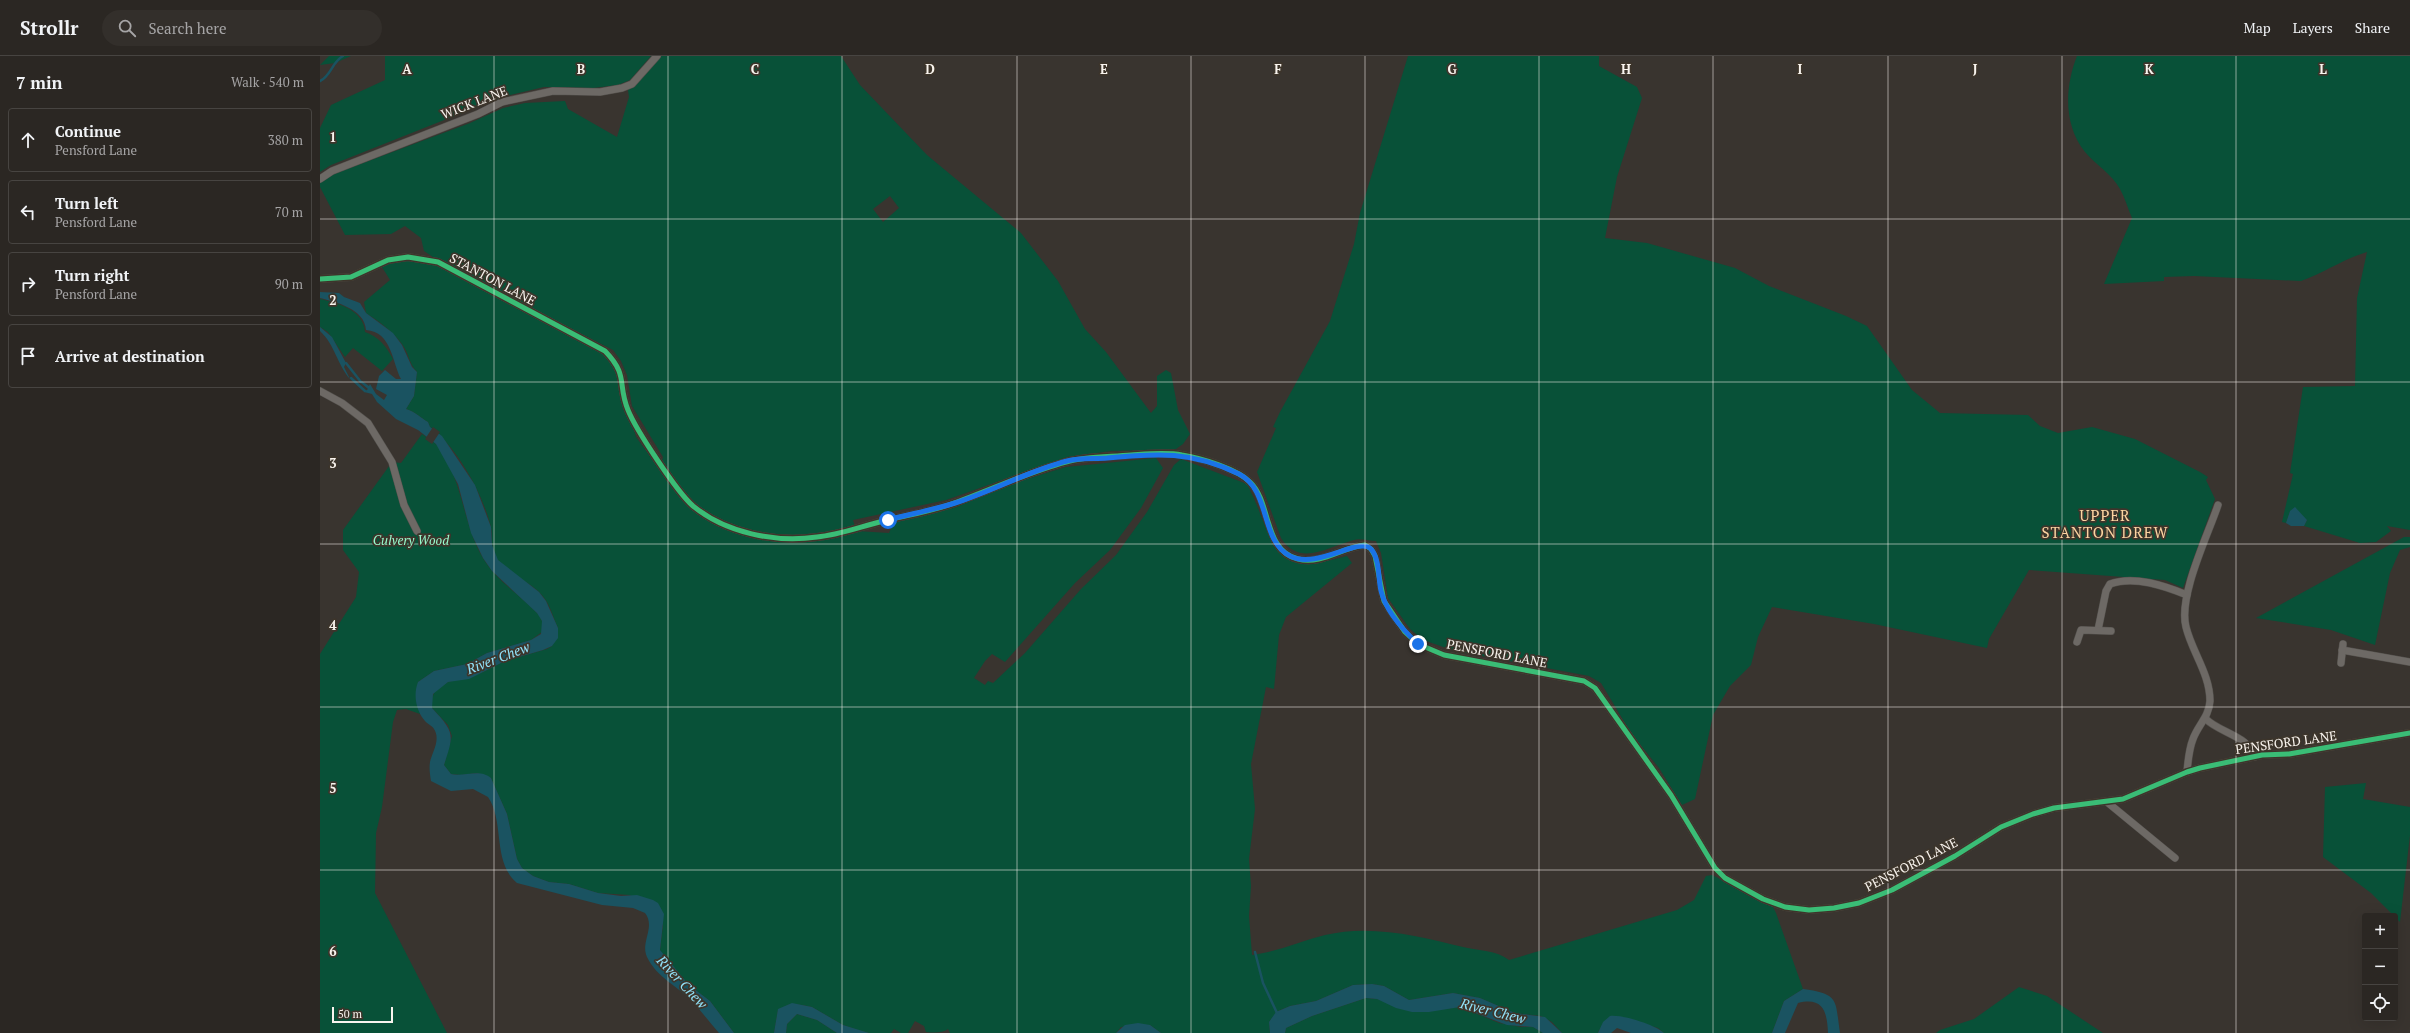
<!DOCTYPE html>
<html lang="en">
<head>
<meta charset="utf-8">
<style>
  :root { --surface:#2b2723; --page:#332f2b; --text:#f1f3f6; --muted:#a6a5a6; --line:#474441 }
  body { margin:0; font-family:"PT Serif",serif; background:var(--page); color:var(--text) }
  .controls { position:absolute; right:12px; bottom:12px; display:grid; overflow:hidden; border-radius:4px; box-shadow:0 4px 16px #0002 }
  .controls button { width:36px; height:36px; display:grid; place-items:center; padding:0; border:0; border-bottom:1px solid var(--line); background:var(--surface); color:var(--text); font:20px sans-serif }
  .scale { position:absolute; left:12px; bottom:10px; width:61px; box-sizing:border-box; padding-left:4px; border:2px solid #f9f4ee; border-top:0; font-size:11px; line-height:14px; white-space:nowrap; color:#f9f4ee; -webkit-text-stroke:3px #3d352b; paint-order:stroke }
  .stop { position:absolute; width:12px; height:12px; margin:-9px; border:3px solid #1a73e8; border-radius:50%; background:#fff }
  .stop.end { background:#1a73e8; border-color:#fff; box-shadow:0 1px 4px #0008 }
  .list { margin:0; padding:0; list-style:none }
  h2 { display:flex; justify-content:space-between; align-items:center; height:52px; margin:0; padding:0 16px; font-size:17px }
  h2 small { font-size:13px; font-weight:400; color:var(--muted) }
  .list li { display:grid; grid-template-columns:26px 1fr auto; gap:12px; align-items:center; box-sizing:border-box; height:64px; margin:0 8px 8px; padding:0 8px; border:1px solid var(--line); border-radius:4px }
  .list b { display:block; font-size:15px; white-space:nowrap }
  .list p { margin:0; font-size:13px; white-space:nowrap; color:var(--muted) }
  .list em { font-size:13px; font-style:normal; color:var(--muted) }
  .icon { flex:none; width:22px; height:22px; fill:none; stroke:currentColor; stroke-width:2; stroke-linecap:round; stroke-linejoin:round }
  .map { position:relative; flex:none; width:2090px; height:977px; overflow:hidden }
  header { display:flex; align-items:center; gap:24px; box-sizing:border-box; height:56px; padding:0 20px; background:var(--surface); border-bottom:1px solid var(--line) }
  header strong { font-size:19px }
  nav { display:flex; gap:22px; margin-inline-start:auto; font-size:14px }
  .search { width:280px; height:36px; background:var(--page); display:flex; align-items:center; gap:10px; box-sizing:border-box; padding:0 14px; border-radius:22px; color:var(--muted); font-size:15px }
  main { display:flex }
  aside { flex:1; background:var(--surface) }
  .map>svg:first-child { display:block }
  .green { fill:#085138; fill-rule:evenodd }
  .water { fill:#1a5361 }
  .pier { fill:#39342f }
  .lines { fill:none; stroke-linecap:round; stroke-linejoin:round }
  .stream { stroke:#1a5361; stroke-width:2.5 }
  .minor-casing { stroke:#53504c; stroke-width:8 }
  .minor { stroke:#6d6965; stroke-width:7 }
  .cycleway-casing { stroke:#3d352b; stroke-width:8 }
  .cycleway { stroke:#3abd76; stroke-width:5 }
  .route { stroke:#1a73e8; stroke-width:5 }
  .grid { fill:none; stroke:#f9f4ee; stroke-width:1; stroke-opacity:0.55 }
  .labels { text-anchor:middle; stroke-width:3.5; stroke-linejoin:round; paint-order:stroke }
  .street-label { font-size:13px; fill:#f9f4ee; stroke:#3d352b }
  .park-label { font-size:13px; font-style:italic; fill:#97facd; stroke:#3d352b }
  .water-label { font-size:14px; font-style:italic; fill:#91e2f9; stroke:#3d352b }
  .quarter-label { font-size:15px; letter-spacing:1px; fill:#fcd4a1; stroke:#3d352b }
  .grid-label { font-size:13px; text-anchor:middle; font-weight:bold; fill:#f9f4ee; stroke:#3d352b; stroke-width:3.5; stroke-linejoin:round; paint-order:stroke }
</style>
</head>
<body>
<header>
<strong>Strollr</strong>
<div class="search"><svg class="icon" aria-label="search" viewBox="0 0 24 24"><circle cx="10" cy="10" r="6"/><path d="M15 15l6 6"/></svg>Search here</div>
<nav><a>Map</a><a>Layers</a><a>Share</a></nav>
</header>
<main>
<aside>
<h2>7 min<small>Walk · 540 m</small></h2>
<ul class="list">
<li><svg class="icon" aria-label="ahead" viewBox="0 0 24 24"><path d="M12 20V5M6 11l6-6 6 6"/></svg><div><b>Continue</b><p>Pensford Lane</p></div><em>380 m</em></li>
<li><svg class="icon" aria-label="left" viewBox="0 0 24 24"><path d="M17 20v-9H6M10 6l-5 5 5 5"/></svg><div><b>Turn left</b><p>Pensford Lane</p></div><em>70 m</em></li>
<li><svg class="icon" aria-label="right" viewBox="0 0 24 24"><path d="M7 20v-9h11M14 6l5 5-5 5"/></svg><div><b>Turn right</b><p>Pensford Lane</p></div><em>90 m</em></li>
<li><svg class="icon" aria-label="arrive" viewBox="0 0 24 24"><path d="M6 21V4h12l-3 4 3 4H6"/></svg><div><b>Arrive at destination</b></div></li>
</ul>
</aside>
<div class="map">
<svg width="2090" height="977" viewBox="0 0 2090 977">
  <rect width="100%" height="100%" fill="#39342f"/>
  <g class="green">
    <path d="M 9,0 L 31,0 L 15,7 L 0,9 Z"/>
    <path d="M 65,0 L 331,0 L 310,24 L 298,29 L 273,32 L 224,31 L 182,41 L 11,109 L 0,116 L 0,72 L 11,49 L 65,24 Z"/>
    <path d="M 340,0 L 521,0 L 540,29 L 607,99 L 701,177 L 738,225 L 765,273 L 786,296 L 831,357 L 837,350 L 837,320 L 846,314 L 851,317 L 858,354 L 870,378 L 863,388 L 856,393 L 791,395 L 747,401 L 626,444 L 533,464 L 536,475 L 569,477 L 574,466 L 637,451 L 684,430 L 746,411 L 836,402 L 843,412 L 821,452 L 790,494 L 755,527 L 685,606 L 672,598 L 665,605 L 654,622 L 665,629 L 668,625 L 673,627 L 705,597 L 761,533 L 796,499 L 827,456 L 854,409 L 861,403 L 927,428 C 956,484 946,523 1027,500 L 1032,507 L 966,561 L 959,579 L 954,633 L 946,631 L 931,708 L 935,753 L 929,803 L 931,830 L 929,860 L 932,899 C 957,896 981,885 1005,879 C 1050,868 1100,880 1143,891 C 1159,895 1176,894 1189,904 L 1357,854 L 1374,844 L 1386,820 L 1392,819 L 1452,849 L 1456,857 L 1483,933 L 1464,945 L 1452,977 L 1344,977 L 1338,972 L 1300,961 L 1279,974 L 1278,977 L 1242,977 L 1232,966 L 1221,960 L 1195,957 L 1160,942 L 1133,937 L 1089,944 L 1064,930 L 1052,928 L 1033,929 L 996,945 L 970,950 L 958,955 L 949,966 L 950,977 L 841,977 L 830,969 L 801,971 L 796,977 L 630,977 L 628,973 C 623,977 614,977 606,976 L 604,970 L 595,965 L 588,977 L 581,977 L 574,973 L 571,977 L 549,977 L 538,974 L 523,969 L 492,951 L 482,949 L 470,948 L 458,954 L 454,977 L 414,977 L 390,945 L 369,929 L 343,899 L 340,894 L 343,869 L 310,839 L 278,837 L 249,828 L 229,826 L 213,820 L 202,812 L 197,803 L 187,758 L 171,722 L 157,717 L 141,719 L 131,718 L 124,709 L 132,680 L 128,669 L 112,652 L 111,644 L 115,635 L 128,626 L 161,617 L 185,605 L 227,593 L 232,590 L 238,572 C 232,559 230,546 218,535 C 206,524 187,517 177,503 C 170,493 173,482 171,471 C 163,438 137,391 110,371 L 108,366 C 101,362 96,356 86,353 L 94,340 L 97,316 C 89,308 89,297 82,288 C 72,275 60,266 46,257 L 44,246 L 70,224 L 62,211 C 79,200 100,205 118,207 L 284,297 L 295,308 L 316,381 L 340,414 L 343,401 L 312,350 L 307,319 L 301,305 L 293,294 L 119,205 L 104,195 L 101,182 L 85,170 L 71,178 L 25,179 L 0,131 L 0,127 L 11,119 L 150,67 L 183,52 L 205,47 L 245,45 L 248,53 L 297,81 L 309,41 L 308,34 ZM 570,140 L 579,152 L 563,166 L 553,153 Z"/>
    <path d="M 1088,0 L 1279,0 L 1279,10 L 1317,31 L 1322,42 L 1297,121 L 1285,182 L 1327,187 L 1415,212 L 1449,230 L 1526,260 L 1547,270 L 1592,334 L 1620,357 L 1708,359 L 1720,370 L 1738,377 L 1772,371 L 1815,383 L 1880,416 L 1888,421 L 1886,424 L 1895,443 L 1863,532 L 1845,524 L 1709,514 L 1669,583 L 1667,592 L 1554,568 L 1452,551 L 1438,581 L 1431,609 L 1410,630 L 1393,659 L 1375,743 L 1362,749 L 1339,712 L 1311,677 L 1281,627 L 1269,620 L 1135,595 L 1103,584 L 1090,573 L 1068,542 L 1061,497 L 1056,485 C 1049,485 1040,482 1034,484 C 1009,490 980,512 961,482 L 937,416 L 956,372 L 953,371 L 960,356 L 1010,265 L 1034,188 L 1040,157 Z"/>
    <path d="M 1757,0 L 2090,0 L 2090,474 L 2067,470 L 2071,475 L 2056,486 L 2040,487 L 1984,470 L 1987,464 L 1970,455 L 1966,467 L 1962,466 L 1973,418 L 1970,417 L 1983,331 L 2035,330 L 2037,242 L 2047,196 C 2023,203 2004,217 1981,225 L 1874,220 L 1844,221 L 1844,225 L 1784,228 L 1812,162 C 1808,153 1805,142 1800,133 C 1792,118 1776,109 1765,96 C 1743,69 1745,30 1757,0 Z"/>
    <path d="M 0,243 C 18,247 44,254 45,276 C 59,281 66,290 73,303 L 62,315 L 33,292 L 25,301 L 8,276 L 0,271 Z"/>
    <path d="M 102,378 C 106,381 113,385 117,389 C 143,422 142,467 163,502 C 177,526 201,539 219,559 L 222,565 L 222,576 L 211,584 L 167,597 L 147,608 L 114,615 L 98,626 L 100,658 L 86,653 L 77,654 L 73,666 L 62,751 L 56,777 L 55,837 L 127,977 L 0,977 L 0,598 L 36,541 L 39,516 L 23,494 L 23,474 L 72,406 L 81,407 Z"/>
    <path d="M 2084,481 L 2090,481 L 2090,491 L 2080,494 L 2070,517 L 2055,589 L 2011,574 L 1936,562 Z"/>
    <path d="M 2046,727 L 2043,743 L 2090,751 L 2090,779 L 2080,866 L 2051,837 L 2003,801 L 2005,731 Z"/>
    <path d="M 1699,931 L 1727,940 L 1783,977 L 1616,977 L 1620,974 L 1654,963 Z"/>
    <path d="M 1046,942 L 1057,943 L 1100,956 L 1140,951 L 1179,967 L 1201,971 L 1213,971 L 1223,977 L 965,977 L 966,972 L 992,960 Z"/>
    <path d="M 477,958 L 497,964 L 517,977 L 466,977 L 467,968 Z"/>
  </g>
  <g class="water">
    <path d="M 0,236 L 19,237 L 24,241 L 40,247 L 46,257 L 73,277 L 82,289 L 92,311 L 97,316 L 94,340 L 86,353 C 96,356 101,362 108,366 L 110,371 L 122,380 L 155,429 L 171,471 L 172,489 L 178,504 L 219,536 L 226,545 L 238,572 L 238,582 L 232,590 L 223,594 L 185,605 L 149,623 L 128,626 L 113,638 L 112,652 C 135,677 134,678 124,709 L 131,718 C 144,721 160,712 171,722 L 187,758 L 197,803 L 202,812 L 213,820 L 229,826 L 249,828 L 278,837 L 301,840 L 317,839 L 333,844 L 338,847 L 344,858 L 340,894 L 369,929 L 390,945 L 414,977 L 399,977 C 390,967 382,956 373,946 C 358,930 337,922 327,901 C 320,886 336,871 325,857 L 313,852 L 282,849 L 197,827 C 172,806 185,766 168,741 L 153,733 L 131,735 L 111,725 C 110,719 109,712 110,706 C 112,696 121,684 114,673 C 113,670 107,668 105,665 C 96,655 93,639 98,626 L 114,615 L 147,608 L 167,597 L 211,584 L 221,578 L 222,565 L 217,557 L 172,515 L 163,502 L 151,477 L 138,428 L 116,388 L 98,374 L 76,363 L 57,346 L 52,338 L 44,336 L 48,333 L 41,327 L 42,325 L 49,330 L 50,328 L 56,338 L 64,344 L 67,339 L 56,333 L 59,320 L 65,314 L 76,323 L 81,323 C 72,306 72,276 46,274 C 45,253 16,246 0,242 Z"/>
    <path d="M 0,271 L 12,281 L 26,307 L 24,311 L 30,323 C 17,308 15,289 0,275 Z"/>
    <path d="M 1975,451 L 1987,464 L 1984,470 L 1971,470 L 1966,467 L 1970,455 Z"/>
    <path d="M 1052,928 L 1064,930 L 1089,944 L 1133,937 L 1160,942 L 1195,957 L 1225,961 L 1242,977 L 1223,977 L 1213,971 L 1187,969 L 1140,951 L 1109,956 L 1092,956 L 1076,952 L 1057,943 L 1046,942 L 992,960 L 966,972 L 965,977 L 950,977 L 949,966 L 956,956 L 970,950 L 996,945 L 1033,929 Z"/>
    <path d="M 1483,933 C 1520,938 1515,944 1520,977 L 1508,977 C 1507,955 1503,941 1478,947 L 1465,977 L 1452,977 L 1464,945 Z"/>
    <path d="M 472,947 L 492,951 L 523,969 L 549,977 L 517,977 L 497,964 L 477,958 L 467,968 L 466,977 L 454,977 L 458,953 Z"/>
    <path d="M 1290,960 C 1301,958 1336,969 1344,977 L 1311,977 L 1297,972 L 1291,977 L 1278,977 L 1283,966 Z"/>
    <path d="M 818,967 L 830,969 L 841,977 L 796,977 L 805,969 Z"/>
  </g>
  <path class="pier" d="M 113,371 L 120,376 L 112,388 L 105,383 Z"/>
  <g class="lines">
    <g class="stream">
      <path d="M 0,25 C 11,20 12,6 23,0"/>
      <path d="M 26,307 L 41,326"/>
      <path d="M 31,322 L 45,335"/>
      <path d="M 935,896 L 943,927 L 957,957"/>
    </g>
    <g class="minor-casing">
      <g id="minor">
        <path d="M 0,123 L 12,115 L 158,58 L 182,46 L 233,35 L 280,36 L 302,32 L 312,28 L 337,0"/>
        <path d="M 0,223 L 31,221 L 68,204 L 88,201 L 118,206 L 285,295 C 309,320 297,327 308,354 C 316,374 357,436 373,450 C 406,477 455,487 497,481 C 519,479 542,470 564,465 C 588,459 614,455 637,446 C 673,433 708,416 746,406 C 766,400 790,401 811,399 C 827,398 846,396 862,399 C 881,402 918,413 931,427 C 951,447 944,495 978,503 C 1002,509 1022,491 1045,489 L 1051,493 L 1055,500 L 1064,545 L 1085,576 L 1098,588 L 1124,599 L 1264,625 L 1275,632 L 1351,739 L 1395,812 L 1405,822 L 1443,843 L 1465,851 L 1489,854 L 1514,852 L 1539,847 L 1572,834 L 1635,800 L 1681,771 L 1713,758 L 1734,752 L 1803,743 L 1867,716 L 1880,712 L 1942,699 L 1969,698 L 2090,677"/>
        <path d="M 0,335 L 22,347 L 48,367 L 72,406 L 84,449 L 97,475"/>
        <path d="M 1778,574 L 1786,535 L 1790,528 C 1814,519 1845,530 1867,539"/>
        <path d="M 1757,586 L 1761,574 L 1791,575"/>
        <path d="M 2022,594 L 2090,606"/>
        <path d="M 2021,607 L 2023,588"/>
        <path d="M 1886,663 C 1898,676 1931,681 1934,701"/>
        <path d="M 1867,716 C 1868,704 1869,693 1873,683 C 1878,669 1889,661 1890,645 C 1890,618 1872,596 1866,571 C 1858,540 1888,479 1898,449"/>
        <path d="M 1787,746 L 1855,802"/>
      </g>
    </g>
    <use href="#minor" class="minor"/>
    <g class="cycleway-casing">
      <path id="cycleway" d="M 0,223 L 31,221 L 68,204 L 88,201 L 118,206 L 285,295 C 309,320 297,327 308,354 C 316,374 357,436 373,450 C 406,477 455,487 497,481 C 519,479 542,470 564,465 C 588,459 614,455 637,446 C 673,433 708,416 746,406 C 766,400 790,401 811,399 C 827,398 846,396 862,399 C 881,402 918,413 931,427 C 951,447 944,495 978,503 C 1002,509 1022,491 1045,489 L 1051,493 L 1055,500 L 1064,545 L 1085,576 L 1098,588 L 1124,599 L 1264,625 L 1275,632 L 1351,739 L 1395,812 L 1405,822 L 1443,843 L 1465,851 L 1489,854 L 1514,852 L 1539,847 L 1572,834 L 1635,800 L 1681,771 L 1713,758 L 1734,752 L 1803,743 L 1867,716 L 1880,712 L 1942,699 L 1969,698 L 2090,677"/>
    </g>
    <use href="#cycleway" class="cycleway"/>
  </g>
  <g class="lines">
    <path class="route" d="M 568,464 C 590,458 613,454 635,447 C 673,435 708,415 747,405 C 759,402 774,403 787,402 C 837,397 872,395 919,418 C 951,434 940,485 970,500 C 997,514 1040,480 1051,493 C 1060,503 1058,523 1061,535 C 1066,556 1083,574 1098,588"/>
  </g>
  <path class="grid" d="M 174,0 L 174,977M 348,0 L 348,977M 522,0 L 522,977M 697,0 L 697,977M 871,0 L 871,977M 1045,0 L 1045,977M 1219,0 L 1219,977M 1393,0 L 1393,977M 1568,0 L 1568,977M 1742,0 L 1742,977M 1916,0 L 1916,977M 0,163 L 2090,163M 0,326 L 2090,326M 0,488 L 2090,488M 0,651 L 2090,651M 0,814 L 2090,814"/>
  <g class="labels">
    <g class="street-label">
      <text transform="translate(154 46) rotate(-21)" y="5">WICK LANE</text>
      <text transform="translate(173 223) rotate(28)" y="5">STANTON LANE</text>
      <text transform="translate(1177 597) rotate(11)" y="5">PENSFORD LANE</text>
      <text transform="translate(1966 686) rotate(-8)" y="5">PENSFORD LANE</text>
      <text transform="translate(1591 808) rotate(-27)" y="5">PENSFORD LANE</text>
    </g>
    <g class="park-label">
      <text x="91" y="489">Culvery Wood</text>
    </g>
    <g class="water-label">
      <text transform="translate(178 602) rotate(-21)" y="5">River Chew</text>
      <text transform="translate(362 926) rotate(47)" y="5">River Chew</text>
      <text transform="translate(1173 955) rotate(14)" y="5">River Chew</text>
    </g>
    <g class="quarter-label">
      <text x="1785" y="465">UPPER<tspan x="1785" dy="17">STANTON DREW</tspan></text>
    </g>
  </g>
  <g class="grid-label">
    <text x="87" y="18">A</text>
    <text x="261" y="18">B</text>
    <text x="435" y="18">C</text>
    <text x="610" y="18">D</text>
    <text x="784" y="18">E</text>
    <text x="958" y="18">F</text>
    <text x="1132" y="18">G</text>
    <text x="1306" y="18">H</text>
    <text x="1480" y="18">I</text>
    <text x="1655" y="18">J</text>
    <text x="1829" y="18">K</text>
    <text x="2003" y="18">L</text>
    <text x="13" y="86">1</text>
    <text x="13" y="249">2</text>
    <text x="13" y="412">3</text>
    <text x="13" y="574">4</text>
    <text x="13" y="737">5</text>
    <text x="13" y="900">6</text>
  </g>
</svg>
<div class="controls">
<button>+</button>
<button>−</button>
<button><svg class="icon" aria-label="locate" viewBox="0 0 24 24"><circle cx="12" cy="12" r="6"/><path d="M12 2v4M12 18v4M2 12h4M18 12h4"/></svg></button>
</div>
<div class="scale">50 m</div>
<div class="stop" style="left:568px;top:464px"></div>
<div class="stop end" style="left:1098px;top:588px"></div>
</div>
</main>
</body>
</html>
